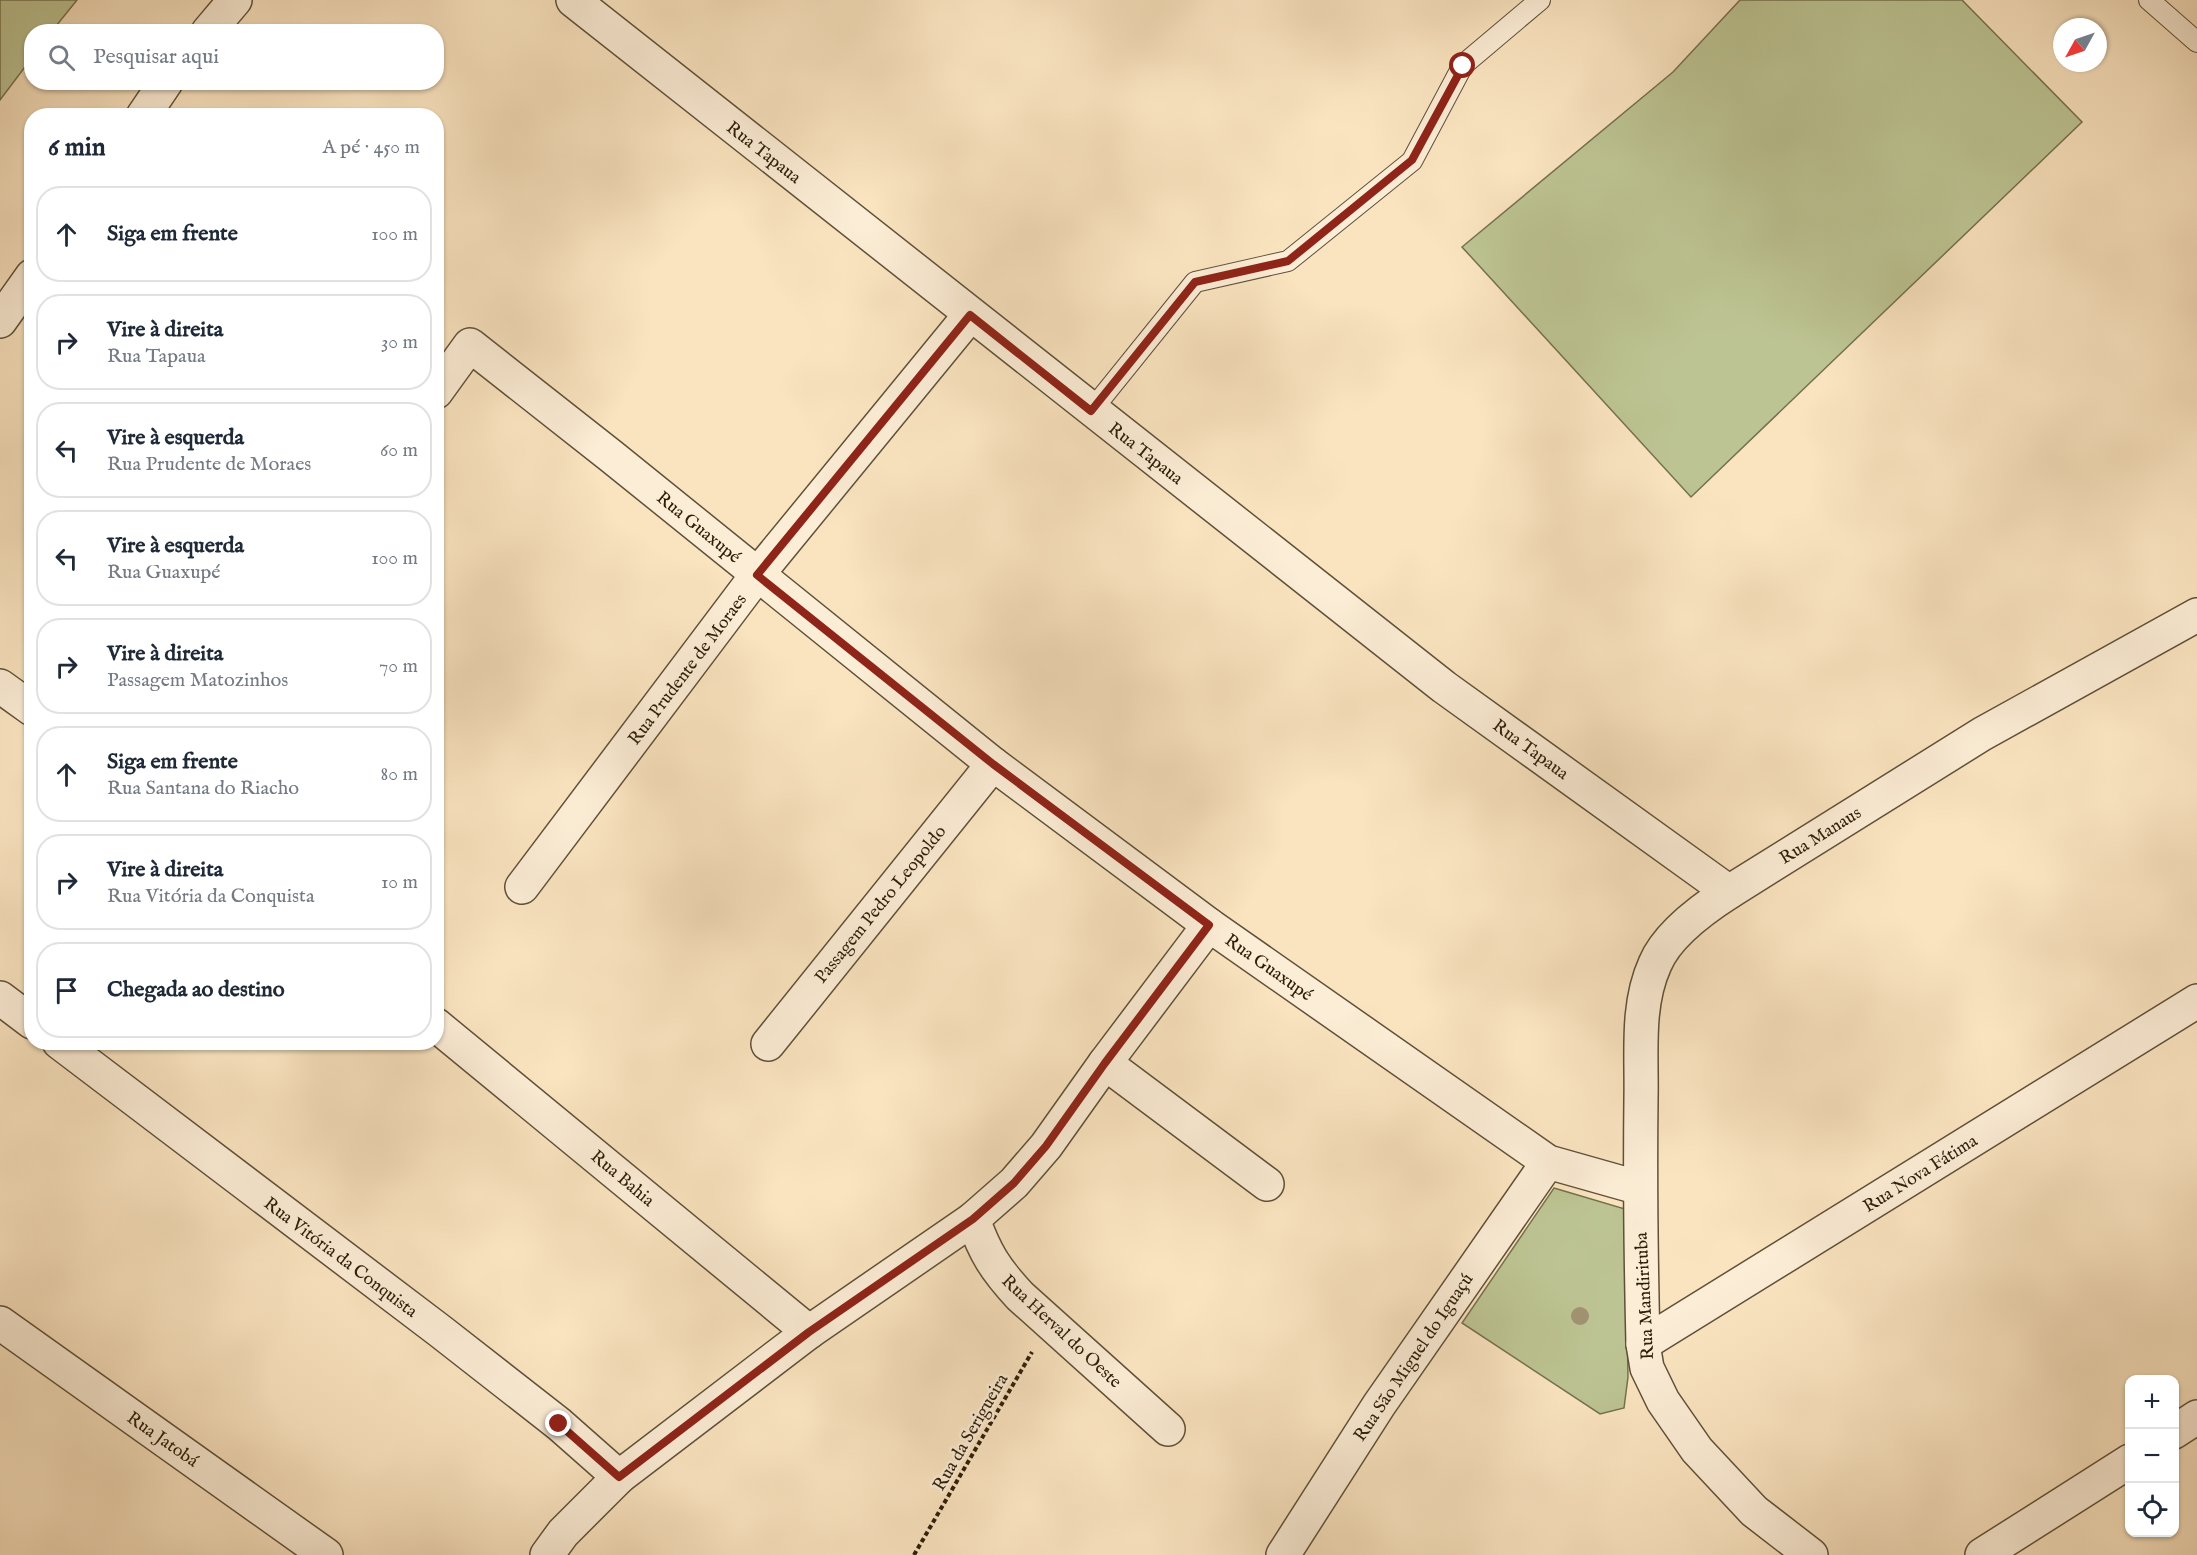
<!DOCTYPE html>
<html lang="pt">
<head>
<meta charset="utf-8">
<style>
  :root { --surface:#fff; --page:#f2f2f3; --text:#1f2937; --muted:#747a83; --line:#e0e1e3 }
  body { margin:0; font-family:"IM FELL English",serif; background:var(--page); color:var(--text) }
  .controls { position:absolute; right:18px; bottom:18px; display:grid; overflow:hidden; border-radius:12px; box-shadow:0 2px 4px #0004 }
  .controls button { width:54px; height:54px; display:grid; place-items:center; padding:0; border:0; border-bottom:2px solid var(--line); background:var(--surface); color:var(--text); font:30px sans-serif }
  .compass { position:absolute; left:2053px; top:18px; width:54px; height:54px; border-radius:50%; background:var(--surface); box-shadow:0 2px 4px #0004; rotate:230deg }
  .stop { position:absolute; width:18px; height:18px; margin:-14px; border:4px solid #8f2418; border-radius:50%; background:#fff }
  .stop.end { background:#8f2418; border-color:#fff; box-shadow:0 2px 6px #0008 }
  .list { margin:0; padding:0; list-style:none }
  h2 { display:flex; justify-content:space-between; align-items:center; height:78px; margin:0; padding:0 24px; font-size:26px }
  h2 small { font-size:20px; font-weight:400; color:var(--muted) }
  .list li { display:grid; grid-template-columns:39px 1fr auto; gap:18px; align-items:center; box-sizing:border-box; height:96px; margin:0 12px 12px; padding:0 12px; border:2px solid var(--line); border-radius:24px }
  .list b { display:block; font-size:22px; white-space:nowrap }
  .list p { margin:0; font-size:20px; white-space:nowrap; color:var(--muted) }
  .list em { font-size:20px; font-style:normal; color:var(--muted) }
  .icon { flex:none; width:33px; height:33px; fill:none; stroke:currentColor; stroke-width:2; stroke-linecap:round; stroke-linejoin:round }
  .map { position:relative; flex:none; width:2197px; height:1555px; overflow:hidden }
  .search { position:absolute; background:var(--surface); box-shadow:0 2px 4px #0004; left:24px; top:24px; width:420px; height:66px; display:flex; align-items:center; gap:15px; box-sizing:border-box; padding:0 21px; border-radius:24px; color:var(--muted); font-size:22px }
  .panel { position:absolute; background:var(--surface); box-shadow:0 2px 4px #0004; left:24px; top:108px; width:420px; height:942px; border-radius:24px }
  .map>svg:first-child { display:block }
  .green { fill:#bdc493; stroke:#75714e; stroke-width:1.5 }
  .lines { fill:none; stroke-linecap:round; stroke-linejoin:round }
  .service-casing { stroke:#605038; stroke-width:22 }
  .minor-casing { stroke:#605038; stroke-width:36 }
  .tertiary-casing { stroke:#605038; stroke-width:36 }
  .path { stroke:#2d1e0a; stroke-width:4; stroke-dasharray:4.5 3; stroke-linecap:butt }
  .service { stroke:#fcedd6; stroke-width:20 }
  .minor { stroke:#fcedd6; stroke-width:33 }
  .tertiary { stroke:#fcedd6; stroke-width:33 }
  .tree { fill:#a19372 }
  .route { stroke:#8f2418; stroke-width:8 }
  .labels { text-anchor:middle; stroke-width:5; stroke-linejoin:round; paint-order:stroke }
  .street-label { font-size:18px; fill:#2d1e0a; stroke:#fcedd6 }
</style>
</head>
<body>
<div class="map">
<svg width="2197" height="1555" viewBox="0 0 2197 1555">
  <rect width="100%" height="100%" fill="#fae4c0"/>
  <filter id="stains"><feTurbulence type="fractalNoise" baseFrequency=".00333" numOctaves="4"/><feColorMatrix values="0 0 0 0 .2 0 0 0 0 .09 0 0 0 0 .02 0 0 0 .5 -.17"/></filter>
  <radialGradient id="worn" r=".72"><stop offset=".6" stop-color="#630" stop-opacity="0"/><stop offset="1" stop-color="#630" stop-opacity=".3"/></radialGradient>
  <g class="green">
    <path d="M 0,0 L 77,0 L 52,31 L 32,32 L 31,59 L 0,100 Z"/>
    <path d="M 1740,0 L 1962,0 L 2082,122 L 1691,497 L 1462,247 L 1673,72 Z"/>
    <path d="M 1554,1188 L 1625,1209 L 1628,1377 L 1624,1408 L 1600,1414 L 1462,1323 Z"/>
  </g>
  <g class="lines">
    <g class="service-casing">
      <g id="service">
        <path d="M 2149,0 L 2197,42"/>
        <path d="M 1091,411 L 1195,282 L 1288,261 L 1412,161 L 1463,65 L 1540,0"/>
      </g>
    </g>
    <g class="minor-casing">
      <g id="minor">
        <path d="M 573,0 L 1444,687 L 1729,892"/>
        <path d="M 436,392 L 470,345 L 611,456 L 993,764 L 1209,925 L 1548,1162 L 1640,1188"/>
        <path d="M 0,686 L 32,709"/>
        <path d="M 522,887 L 757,575 L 970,315"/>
        <path d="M 0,998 L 32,1022"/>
        <path d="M 436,1025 L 809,1332"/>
        <path d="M 59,1042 L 440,1331 L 559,1424 L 619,1477"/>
        <path d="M 768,1044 L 993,764"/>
        <path d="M 1105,1063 L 1267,1184"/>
        <path d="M 973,1219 C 985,1253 995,1269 1020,1296 L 1168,1429"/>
        <path d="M 0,1323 L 326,1555"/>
        <path d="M 1643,1344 L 2197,1001"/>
        <path d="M 2174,1432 L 2197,1417"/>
        <path d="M 547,1555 L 563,1533 L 619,1477 L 809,1332 L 973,1219 L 1014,1183 L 1046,1146 L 1105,1063 L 1209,925"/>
        <path d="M 1283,1555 L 1379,1405 L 1548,1162"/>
        <path d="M 1811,1555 L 1754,1511 L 1697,1450 L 1663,1401 L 1647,1368 L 1643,1344 C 1641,1262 1640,1180 1641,1098 C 1642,1054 1636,1006 1655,964 C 1667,935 1704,908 1729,892 L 1982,734 L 2197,615"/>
        <path d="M 1982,1555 L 2130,1461"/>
      </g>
    </g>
    <g class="tertiary-casing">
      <g id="tertiary">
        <path d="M 208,32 L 235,0"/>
        <path d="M 143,116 L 166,82"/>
        <path d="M 0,321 L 32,276"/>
      </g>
    </g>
    <path class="path" d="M 914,1555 L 1032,1352"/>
    <use href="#service" class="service"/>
    <use href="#minor" class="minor"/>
    <use href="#tertiary" class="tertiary"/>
  </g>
  <circle class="tree" cx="1580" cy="1316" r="9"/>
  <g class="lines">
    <path class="route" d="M 559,1424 L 619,1477 L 809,1332 L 973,1219 L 1014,1183 L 1046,1146 L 1105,1063 L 1209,925 L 993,764 L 757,575 L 970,315 L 1091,411 L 1195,282 L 1288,261 L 1412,160 L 1463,66"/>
  </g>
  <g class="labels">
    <g class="street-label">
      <text transform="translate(764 152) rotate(38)" y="6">Rua Tapaua</text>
      <text transform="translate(1146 453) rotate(38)" y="6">Rua Tapaua</text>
      <text transform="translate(699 527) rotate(39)" y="6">Rua Guaxupé</text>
      <text transform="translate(687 669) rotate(-53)" y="6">Rua Prudente de Moraes</text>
      <text transform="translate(1531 749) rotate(36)" y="6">Rua Tapaua</text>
      <text transform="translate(1820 835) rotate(-32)" y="6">Rua Manaus</text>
      <text transform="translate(880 904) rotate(-51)" y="6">Passagem Pedro Leopoldo</text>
      <text transform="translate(1269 967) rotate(35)" y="6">Rua Guaxupé</text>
      <text transform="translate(1920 1173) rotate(-32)" y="6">Rua Nova Fátima</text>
      <text transform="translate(623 1178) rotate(40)" y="6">Rua Bahia</text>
      <text transform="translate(341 1257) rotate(37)" y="6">Rua Vitória da Conquista</text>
      <text transform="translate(1644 1296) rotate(-93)" y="6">Rua Mandirituba</text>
      <text transform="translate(1062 1331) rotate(43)" y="6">Rua Herval do Oeste</text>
      <text transform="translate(1413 1357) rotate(-56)" y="6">Rua São Miguel do Iguaçú</text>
      <text transform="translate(970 1432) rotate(-60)" y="6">Rua da Serigueira</text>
      <text transform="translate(163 1439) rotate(35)" y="6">Rua Jatobá</text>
    </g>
  </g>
  <rect width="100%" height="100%" filter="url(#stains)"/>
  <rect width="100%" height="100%" fill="url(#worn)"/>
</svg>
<div class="controls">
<button>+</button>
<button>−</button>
<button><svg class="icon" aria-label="locate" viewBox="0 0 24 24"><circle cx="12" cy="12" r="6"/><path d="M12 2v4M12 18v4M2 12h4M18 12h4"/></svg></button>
</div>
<svg class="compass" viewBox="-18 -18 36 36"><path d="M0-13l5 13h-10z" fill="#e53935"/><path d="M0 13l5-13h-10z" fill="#747a83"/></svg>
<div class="stop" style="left:1463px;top:66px"></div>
<div class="stop end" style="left:559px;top:1424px"></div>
<div class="search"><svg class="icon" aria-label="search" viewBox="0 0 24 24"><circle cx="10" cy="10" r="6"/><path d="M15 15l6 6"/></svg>Pesquisar aqui</div>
<section class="panel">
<h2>6 min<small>A pé · 450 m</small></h2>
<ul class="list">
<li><svg class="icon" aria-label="ahead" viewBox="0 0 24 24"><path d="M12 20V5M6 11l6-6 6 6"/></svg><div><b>Siga em frente</b></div><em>100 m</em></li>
<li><svg class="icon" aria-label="right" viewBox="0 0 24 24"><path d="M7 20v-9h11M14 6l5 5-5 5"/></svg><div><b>Vire à direita</b><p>Rua Tapaua</p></div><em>30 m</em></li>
<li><svg class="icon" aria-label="left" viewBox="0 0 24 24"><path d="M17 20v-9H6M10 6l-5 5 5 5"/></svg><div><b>Vire à esquerda</b><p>Rua Prudente de Moraes</p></div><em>60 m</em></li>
<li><svg class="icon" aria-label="left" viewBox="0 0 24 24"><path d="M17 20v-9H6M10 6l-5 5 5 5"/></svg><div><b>Vire à esquerda</b><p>Rua Guaxupé</p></div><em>100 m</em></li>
<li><svg class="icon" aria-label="right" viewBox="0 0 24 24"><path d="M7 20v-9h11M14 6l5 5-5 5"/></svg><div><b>Vire à direita</b><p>Passagem Matozinhos</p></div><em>70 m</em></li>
<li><svg class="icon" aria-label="ahead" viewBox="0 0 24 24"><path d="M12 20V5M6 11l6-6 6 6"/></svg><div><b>Siga em frente</b><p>Rua Santana do Riacho</p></div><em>80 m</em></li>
<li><svg class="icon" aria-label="right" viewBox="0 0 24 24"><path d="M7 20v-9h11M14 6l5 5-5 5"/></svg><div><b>Vire à direita</b><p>Rua Vitória da Conquista</p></div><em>10 m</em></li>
<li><svg class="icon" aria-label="arrive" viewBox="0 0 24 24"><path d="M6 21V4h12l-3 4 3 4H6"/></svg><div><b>Chegada ao destino</b></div></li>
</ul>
</section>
</div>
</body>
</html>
